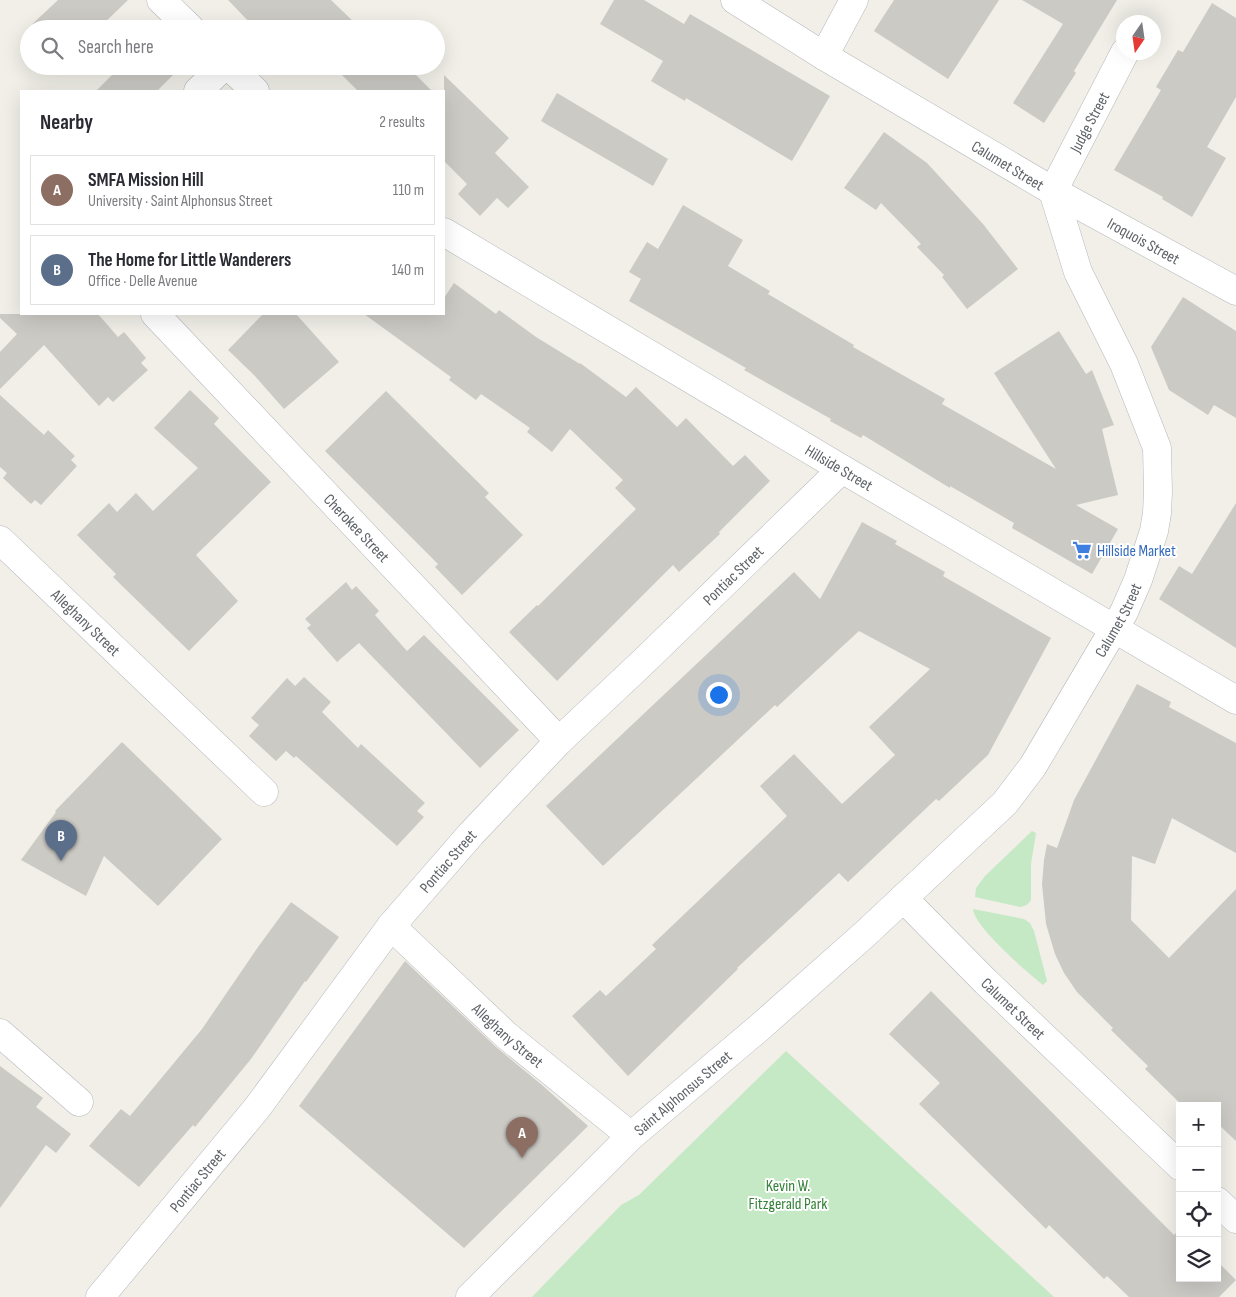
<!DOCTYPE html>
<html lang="en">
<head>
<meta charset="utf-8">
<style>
  :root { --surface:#fff; --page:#f2f2f3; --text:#2b2b33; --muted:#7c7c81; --line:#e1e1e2; --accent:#ea4335 }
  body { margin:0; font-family:"Sofia Sans Condensed",sans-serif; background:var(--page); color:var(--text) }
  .controls { position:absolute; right:15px; bottom:15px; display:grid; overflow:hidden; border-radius:0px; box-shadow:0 5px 20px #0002 }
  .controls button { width:45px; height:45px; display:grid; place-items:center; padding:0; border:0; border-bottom:1px solid var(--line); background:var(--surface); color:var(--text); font:25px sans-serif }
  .compass { position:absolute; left:1116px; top:15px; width:45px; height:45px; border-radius:50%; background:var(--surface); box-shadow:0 5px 20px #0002; rotate:193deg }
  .you { position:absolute; left:718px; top:694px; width:18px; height:18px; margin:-12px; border:4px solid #fff; border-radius:50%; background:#1a73e8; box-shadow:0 0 0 8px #1a73e833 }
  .badge { display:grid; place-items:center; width:32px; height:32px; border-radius:50%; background:var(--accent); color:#fff; font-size:16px; font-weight:700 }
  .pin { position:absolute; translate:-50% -41px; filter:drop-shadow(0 1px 2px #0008) }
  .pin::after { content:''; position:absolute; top:26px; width:18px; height:15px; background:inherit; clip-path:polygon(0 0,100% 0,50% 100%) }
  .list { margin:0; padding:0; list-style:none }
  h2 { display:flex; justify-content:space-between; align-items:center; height:65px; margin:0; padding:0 20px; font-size:21px }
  h2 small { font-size:16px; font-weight:400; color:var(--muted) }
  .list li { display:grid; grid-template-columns:32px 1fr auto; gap:15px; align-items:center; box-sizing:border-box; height:70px; margin:0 10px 10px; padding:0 10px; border:1px solid var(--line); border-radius:0px }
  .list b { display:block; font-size:19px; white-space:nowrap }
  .list p { margin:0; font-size:16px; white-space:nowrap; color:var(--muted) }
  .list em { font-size:16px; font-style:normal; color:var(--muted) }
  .icon { flex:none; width:28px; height:28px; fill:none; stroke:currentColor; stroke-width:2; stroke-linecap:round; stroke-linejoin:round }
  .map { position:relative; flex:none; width:1236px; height:1297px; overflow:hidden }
  .search { position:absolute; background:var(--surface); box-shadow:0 5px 20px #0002; left:20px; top:20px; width:425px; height:55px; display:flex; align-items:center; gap:12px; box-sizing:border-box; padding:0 18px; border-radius:28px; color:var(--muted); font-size:19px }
  .panel { position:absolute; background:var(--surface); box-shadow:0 5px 20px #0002; left:20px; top:90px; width:425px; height:225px; border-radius:0px }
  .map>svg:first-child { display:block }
  .green { fill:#c5e8c5 }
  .building { fill:#cccac5 }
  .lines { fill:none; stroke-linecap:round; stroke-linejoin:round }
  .minor-casing { stroke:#b5b8bc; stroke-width:29 }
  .minor { stroke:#fff; stroke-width:28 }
  .labels { text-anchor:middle; stroke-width:4; stroke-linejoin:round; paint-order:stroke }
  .street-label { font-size:16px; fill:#5f6368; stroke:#fff }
  .shop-label { font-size:16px; fill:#366cbe; stroke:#fff; text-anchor:start }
  .park-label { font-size:16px; fill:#348238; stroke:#fff }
</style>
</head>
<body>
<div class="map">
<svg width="1236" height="1297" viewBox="0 0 1236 1297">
  <rect width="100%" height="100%" fill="#f1efe8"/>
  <g class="green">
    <path d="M 1032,831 L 1036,833 L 1031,864 L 1031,900 L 1027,905 L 1020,907 L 975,897 L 976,888 L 985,876 Z"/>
    <path d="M 973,909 L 1024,919 L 1030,923 L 1034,931 L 1047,981 L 1043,985 C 1027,972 975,928 973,909 Z"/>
    <path d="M 786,1051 L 1054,1297 L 532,1297 L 621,1205 L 639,1195 Z"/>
  </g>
  <g class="building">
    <path d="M 58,0 L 128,0 L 98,29 L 27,29 Z"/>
    <path d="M 228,0 L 331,0 L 358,26 L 355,29 L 256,29 Z"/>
    <path d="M 614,0 L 644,0 L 684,24 L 690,14 L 830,96 L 792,161 L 686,98 L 685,101 L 651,81 L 663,61 L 600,24 Z"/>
    <path d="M 894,0 L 999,0 L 948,79 L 874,31 Z"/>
    <path d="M 1022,0 L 1117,0 L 1074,71 L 1076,73 L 1044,123 L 1013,103 L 1063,24 Z"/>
    <path d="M 1212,3 L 1236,18 L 1236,97 L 1207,147 L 1226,158 L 1192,217 L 1162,199 L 1163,197 L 1114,170 L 1161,90 L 1156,87 L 1178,50 L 1183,52 Z"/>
    <path d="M 121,66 L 182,66 L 157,91 L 96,91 Z"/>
    <path d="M 333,66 L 407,66 L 432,91 L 358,91 Z"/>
    <path d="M 444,75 L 509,138 L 495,153 L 529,187 L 508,208 L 497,198 L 480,216 L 458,194 L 467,184 L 444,161 Z"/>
    <path d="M 557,93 L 668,159 L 653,186 L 541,121 Z"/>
    <path d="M 884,132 L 927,163 L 983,224 L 1018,269 L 967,309 L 942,277 L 944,275 L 917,247 L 921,244 L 881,203 L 876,210 L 844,188 Z"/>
    <path d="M 683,205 L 743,240 L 728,266 L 770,291 L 768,294 L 854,345 L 853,347 L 945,399 L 942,404 L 1056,469 L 994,373 L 1059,331 L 1086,374 L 1092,370 L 1114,425 L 1102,429 L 1118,495 L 1076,505 L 1118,529 L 1092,574 L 1012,528 L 1014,523 L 950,486 L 950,488 L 863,435 L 861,438 L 830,421 L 831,419 L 744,370 L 746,368 L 629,301 L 641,279 L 629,272 L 647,242 L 658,249 Z"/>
    <path d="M 454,283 L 496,314 L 499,310 L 536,337 L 580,364 L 580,363 L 626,397 L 636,387 L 677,427 L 686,418 L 733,466 L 745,455 L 770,481 L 719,532 L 720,534 L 679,572 L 673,565 L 557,681 L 509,632 L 537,605 L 538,606 L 636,509 L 615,488 L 623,480 L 570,429 L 552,452 L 527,432 L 530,428 L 481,394 L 476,400 L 449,380 L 451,377 L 364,314 L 444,314 L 444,298 Z"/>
    <path d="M 1183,297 L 1236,331 L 1236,418 L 1214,405 L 1208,415 L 1169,390 L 1151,347 Z"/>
    <path d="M 0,314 L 98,314 L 118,337 L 124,332 L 146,358 L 141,363 L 148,370 L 113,402 L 108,397 L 99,406 L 44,345 L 0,389 L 0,352 L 17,334 L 0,318 Z"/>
    <path d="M 263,314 L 296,314 L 339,362 L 284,409 L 254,375 L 228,350 Z"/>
    <path d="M 190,390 L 219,418 L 214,424 L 271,482 L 196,555 L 238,601 L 189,651 L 113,577 L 116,574 L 77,535 L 109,503 L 117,512 L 136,493 L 153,511 L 198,468 L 154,428 Z"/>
    <path d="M 386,391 L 489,493 L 485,497 L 523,535 L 462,595 L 435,567 L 438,564 L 325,451 Z"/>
    <path d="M 0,395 L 44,435 L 48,430 L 75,456 L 71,460 L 77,466 L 41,505 L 35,500 L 31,504 L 3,478 L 7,473 L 0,467 Z"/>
    <path d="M 1236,503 L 1236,648 L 1159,599 L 1179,566 L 1192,574 Z"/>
    <path d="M 862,522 L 897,541 L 895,544 L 945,572 L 943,576 L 1051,638 L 988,755 L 939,801 L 936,799 L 848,882 L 839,873 L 737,968 L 738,969 L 628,1076 L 572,1016 L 600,990 L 606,996 L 656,949 L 652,945 L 787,816 L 760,786 L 794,754 L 842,804 L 895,755 L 869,727 L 930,669 L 859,631 L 777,707 L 775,705 L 603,866 L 546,806 L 794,572 L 820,599 Z"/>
    <path d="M 346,582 L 352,590 L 356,586 L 379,611 L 375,615 L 407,651 L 424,635 L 519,730 L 480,768 L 359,643 L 337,662 L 307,628 L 311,625 L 305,619 Z"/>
    <path d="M 304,677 L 331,702 L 322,712 L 358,748 L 361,744 L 425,803 L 417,811 L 424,817 L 397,846 L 296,756 L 294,758 L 286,751 L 276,761 L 249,736 L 259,725 L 251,718 L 287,678 L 295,686 Z"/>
    <path d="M 1137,684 L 1171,702 L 1169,707 L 1236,743 L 1236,853 L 1172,818 L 1155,864 L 1132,856 L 1131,920 L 1169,958 L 1236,889 L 1236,1141 L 1217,1123 L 1217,1106 L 1183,1106 L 1145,1069 L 1148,1066 L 1111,1030 L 1113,1028 L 1077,992 L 1064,973 L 1055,954 L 1046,924 L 1042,884 L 1044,860 L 1047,844 L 1057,848 L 1074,800 Z"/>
    <path d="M 122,742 L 222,839 L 158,906 L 104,856 L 86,896 L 21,860 L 56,812 L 55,811 Z"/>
    <path d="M 291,902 L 339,937 L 306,982 L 305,981 L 251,1059 L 195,1127 L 193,1125 L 139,1187 L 89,1146 L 121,1109 L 130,1116 L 202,1029 L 258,947 Z"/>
    <path d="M 405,961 L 496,1047 L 542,1085 L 588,1126 L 464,1248 L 299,1106 Z"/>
    <path d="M 931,991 L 1174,1235 L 1180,1229 L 1180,1278 L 1217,1278 L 1217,1261 L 1236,1280 L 1219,1297 L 1129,1297 L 1107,1276 L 1104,1279 L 1049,1225 L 1046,1229 L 919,1104 L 940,1083 L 889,1034 Z"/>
    <path d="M 0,1066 L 43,1098 L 36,1107 L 71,1134 L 56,1153 L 46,1145 L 0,1208 Z"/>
  </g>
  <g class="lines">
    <g class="minor-casing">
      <g id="minor">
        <path d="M 161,0 L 191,29"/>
        <path id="s1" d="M 1125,52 L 1053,191 L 1236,291"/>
        <path d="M 824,56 L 854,0"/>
        <path d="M 229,66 L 255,91"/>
        <path d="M 198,91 L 224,66"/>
        <path id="s2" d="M 444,232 L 842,469 L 1236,700"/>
        <path id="s3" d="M 155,314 L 559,741"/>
        <path id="s4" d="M 0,540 L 264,792"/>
        <path id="s5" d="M 903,898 L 986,982 L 1180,1166"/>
        <path id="s6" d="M 391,926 L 507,1036 L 631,1136"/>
        <path d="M 0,1033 L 79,1102"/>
        <path d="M 1217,1201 L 1236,1219"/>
        <path id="s7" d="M 100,1297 L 257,1108 L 391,926 L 471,834 L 559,741 L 641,664 L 842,469"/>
        <path id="s8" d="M 470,1297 L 631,1136 L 760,1027 L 865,934 L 1005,803 L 1033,766 L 1124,612 L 1138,580 L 1154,531 L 1157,513 L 1158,492 L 1157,448 L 1124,364 L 1078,272 L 1053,191 L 824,56 L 735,0"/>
      </g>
    </g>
    <use href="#minor" class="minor"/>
  </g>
  <defs>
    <g id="supermarket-bare" transform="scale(1.5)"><path d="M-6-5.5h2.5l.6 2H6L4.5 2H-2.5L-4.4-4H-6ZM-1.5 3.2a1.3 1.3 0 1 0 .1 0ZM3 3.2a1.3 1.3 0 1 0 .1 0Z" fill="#3f7fe0" stroke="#fff" stroke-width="2.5" paint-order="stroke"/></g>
  </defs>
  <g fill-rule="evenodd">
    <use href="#supermarket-bare" x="1082" y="550"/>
  </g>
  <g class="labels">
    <g class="street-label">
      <text transform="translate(1089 122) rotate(-62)" y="6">Judge Street</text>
      <text transform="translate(1008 165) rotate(31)" y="6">Calumet Street</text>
      <text dy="6" stroke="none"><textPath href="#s1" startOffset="260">Iroquois Street</textPath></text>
      <text dy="6" stroke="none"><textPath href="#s2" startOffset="460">Hillside Street</textPath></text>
      <text dy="6" stroke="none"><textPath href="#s3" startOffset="294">Cherokee Street</textPath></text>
      <text dy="6" stroke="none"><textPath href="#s7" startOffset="962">Pontiac Street</textPath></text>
      <text dy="6" stroke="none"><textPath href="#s8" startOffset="944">Calumet Street</textPath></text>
      <text dy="6" stroke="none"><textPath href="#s4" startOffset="119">Alleghany Street</textPath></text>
      <text dy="6" stroke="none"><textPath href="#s7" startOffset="558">Pontiac Street</textPath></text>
      <text dy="6" stroke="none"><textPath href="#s5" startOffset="156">Calumet Street</textPath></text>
      <text dy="6" stroke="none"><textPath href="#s6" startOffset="160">Alleghany Street</textPath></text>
      <text dy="6" stroke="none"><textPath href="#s8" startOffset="295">Saint Alphonsus Street</textPath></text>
      <text dy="6" stroke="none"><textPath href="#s7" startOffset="152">Pontiac Street</textPath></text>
    </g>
    <g class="shop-label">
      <text x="1097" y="556">Hillside Market</text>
    </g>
    <g class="park-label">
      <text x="788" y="1191">Kevin W.<tspan x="788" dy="18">Fitzgerald Park</tspan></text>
    </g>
  </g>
</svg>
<div class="controls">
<button>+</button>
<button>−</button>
<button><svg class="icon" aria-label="locate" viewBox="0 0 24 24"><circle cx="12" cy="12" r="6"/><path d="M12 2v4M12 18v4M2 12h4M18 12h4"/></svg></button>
<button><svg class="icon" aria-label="layers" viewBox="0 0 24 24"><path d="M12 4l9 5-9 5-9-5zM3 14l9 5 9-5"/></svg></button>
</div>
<svg class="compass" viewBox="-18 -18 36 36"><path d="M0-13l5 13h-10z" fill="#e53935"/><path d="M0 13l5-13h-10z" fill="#7c7c81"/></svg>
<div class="you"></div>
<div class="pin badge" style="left:522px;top:1158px;background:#8d6e63">A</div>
<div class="pin badge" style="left:61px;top:861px;background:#5c6f8a">B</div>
<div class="search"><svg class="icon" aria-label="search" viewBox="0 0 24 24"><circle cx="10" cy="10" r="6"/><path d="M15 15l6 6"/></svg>Search here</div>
<section class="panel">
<h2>Nearby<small>2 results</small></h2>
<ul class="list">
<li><span class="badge" style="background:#8d6e63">A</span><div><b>SMFA Mission Hill</b><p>University · Saint Alphonsus Street</p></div><em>110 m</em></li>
<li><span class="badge" style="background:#5c6f8a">B</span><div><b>The Home for Little Wanderers</b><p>Office · Delle Avenue</p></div><em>140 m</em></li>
</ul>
</section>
</div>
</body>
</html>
